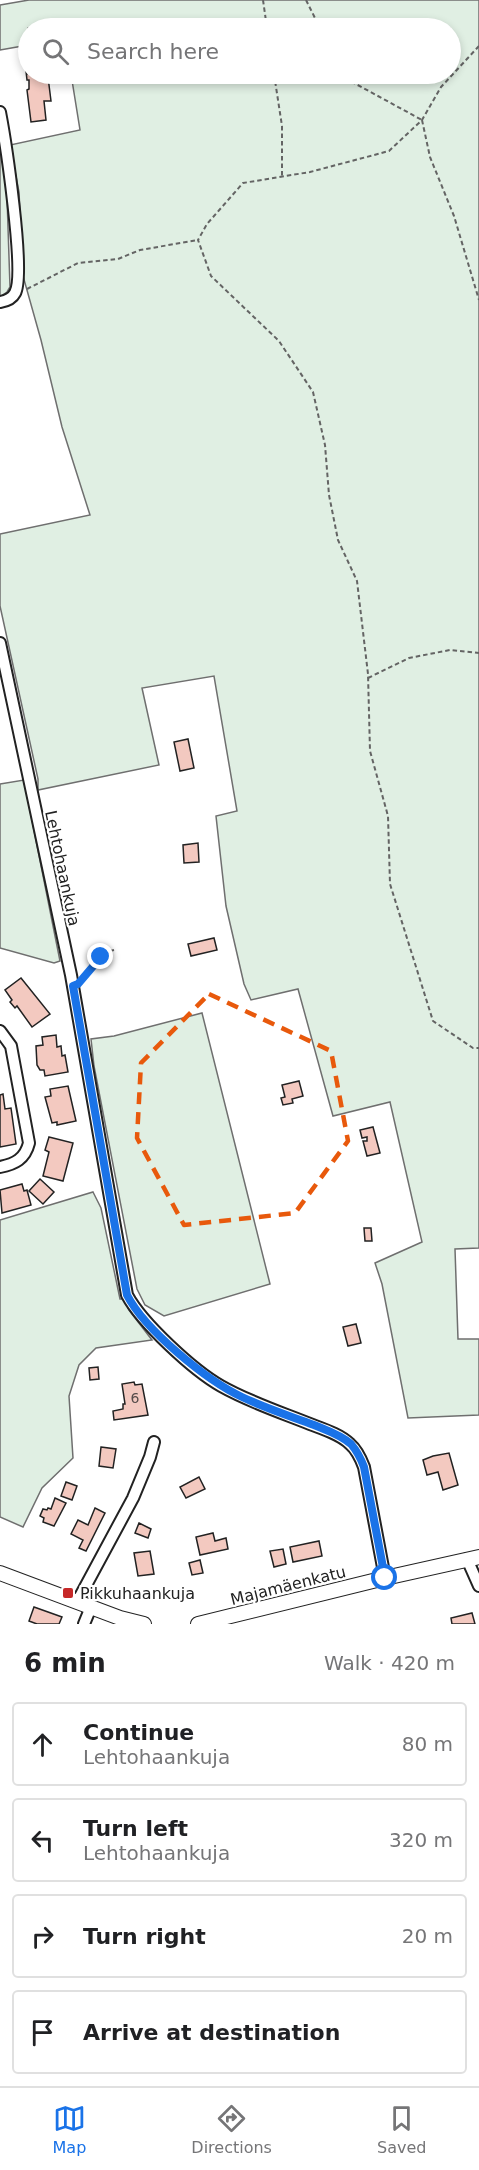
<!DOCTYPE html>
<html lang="en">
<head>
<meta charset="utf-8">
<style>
  :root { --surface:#fff; --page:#f6f6f6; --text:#202124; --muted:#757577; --line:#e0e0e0; --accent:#1a73e8 }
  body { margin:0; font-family:"DejaVu Sans",sans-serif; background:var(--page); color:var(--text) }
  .stop { position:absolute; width:18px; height:18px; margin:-14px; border:4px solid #1a73e8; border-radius:50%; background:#fff }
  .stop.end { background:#1a73e8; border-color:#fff; box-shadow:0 2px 6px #0008 }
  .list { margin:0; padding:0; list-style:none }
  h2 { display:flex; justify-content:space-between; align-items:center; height:78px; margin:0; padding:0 24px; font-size:26px }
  h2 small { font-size:20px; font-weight:400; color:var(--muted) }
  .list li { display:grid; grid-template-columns:39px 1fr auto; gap:18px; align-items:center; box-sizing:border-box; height:84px; margin:0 12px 12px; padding:0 12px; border:2px solid var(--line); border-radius:6px }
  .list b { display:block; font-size:22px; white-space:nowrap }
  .list p { margin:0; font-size:20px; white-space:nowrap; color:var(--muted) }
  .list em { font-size:20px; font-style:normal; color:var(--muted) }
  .icon { flex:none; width:33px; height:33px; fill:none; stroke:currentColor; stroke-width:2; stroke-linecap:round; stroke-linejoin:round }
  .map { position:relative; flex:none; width:479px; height:1624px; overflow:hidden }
  .search { position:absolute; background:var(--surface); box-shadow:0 3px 9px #0003; left:18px; right:18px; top:18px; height:66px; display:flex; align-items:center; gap:15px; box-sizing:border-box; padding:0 21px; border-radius:33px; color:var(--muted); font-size:22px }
  .sheet { height:462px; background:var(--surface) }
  nav { display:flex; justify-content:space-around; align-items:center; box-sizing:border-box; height:84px; border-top:2px solid var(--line); background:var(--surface); font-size:16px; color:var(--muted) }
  nav a { display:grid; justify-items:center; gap:3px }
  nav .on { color:var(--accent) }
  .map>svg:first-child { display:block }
  .green { fill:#e0efe3; stroke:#6f6f6f; stroke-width:1.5 }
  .building { fill:#f3c9c0; stroke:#222; stroke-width:1.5 }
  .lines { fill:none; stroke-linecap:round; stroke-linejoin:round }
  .minor-casing { stroke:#222; stroke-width:14 }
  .tertiary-casing { stroke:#222; stroke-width:16 }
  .path { stroke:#646464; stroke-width:2; stroke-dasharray:4.5 3; stroke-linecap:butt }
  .minor { stroke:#fff; stroke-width:10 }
  .tertiary { stroke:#fff; stroke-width:14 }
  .route { stroke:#1a73e8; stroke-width:8 }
  .marked { fill:none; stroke:#e8590c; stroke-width:4.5; stroke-dasharray:12 8; stroke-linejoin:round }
  .poi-dot { fill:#c62828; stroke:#fff; stroke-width:2 }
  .labels { text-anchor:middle; stroke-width:4.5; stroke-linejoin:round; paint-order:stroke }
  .number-label { font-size:14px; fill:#564c4a }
  .street-label { font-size:16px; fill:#222; stroke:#fff }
  .poi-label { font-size:16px; fill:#222; stroke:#fff; text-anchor:start }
</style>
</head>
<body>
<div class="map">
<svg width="479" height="1624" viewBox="0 0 479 1624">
  <rect width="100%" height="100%" fill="#fff"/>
  <g class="green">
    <path d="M 29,0 L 479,0 L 479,1248 L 455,1249 L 458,1339 L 479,1339 L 479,1415 L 408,1418 L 382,1284 L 375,1263 L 422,1242 L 390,1102 L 333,1116 L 298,989 L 251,1000 L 244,984 L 226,906 L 216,816 L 237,811 L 214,676 L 142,688 L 159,765 L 38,790 L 38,779 L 0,606 L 0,534 L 90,515 L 62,427 L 41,340 L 23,276 L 19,192 L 10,145 L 80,130 L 71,74 L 450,74 L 450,28 L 28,28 L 28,45 L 0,50 L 0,5 Z"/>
    <path d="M 2,147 L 7,197 L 10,287 L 7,292 L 0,297 L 0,148 Z"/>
    <path d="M 24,780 L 60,961 L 54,963 L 0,948 L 0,784 Z"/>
    <path d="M 202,1013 L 270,1284 L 164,1316 L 145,1305 L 137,1289 L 94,1066 L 91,1039 L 114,1036 Z"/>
    <path d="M 93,1192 L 101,1208 L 120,1299 L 124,1299 L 129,1310 L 152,1340 L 96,1348 L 79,1365 L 69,1396 L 73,1458 L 42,1488 L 23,1527 L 0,1517 L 0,1220 Z"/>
  </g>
  <g class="building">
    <path d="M 26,71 L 28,71 L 28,74 L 50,74 L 48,77 L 51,101 L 44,101 L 46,120 L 31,122 L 27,90 L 29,89 L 29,80 L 27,80 Z"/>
    <path d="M 188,739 L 194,768 L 180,771 L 174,742 Z"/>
    <path d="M 198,843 L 199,862 L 184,863 L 183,845 Z"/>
    <path d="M 214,938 L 217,950 L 191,956 L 188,944 Z"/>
    <path d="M 21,978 L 50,1014 L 32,1027 L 17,1006 L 15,1008 L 10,1002 L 12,1000 L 5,990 Z"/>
    <path d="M 56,1035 L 57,1047 L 61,1046 L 62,1056 L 65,1055 L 68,1072 L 45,1076 L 44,1070 L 40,1070 L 37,1065 L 36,1046 L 43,1045 L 42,1037 Z"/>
    <path d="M 299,1081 L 303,1096 L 292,1099 L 293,1103 L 283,1105 L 281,1098 L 285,1097 L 282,1085 Z"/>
    <path d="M 68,1086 L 76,1121 L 57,1125 L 57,1122 L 52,1123 L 45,1097 L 51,1096 L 50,1089 Z"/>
    <path d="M 3,1094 L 5,1109 L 11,1108 L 16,1144 L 0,1147 L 0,1095 Z"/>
    <path d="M 373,1127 L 380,1153 L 367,1156 L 363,1141 L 367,1141 L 367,1137 L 362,1138 L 360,1130 Z"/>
    <path d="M 49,1137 L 73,1143 L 63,1181 L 43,1176 L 49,1152 L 45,1150 Z"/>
    <path d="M 40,1179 L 54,1192 L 43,1204 L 29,1191 Z"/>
    <path d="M 22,1184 L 24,1191 L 27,1190 L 31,1205 L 2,1213 L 0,1190 Z"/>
    <path d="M 364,1228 L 371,1228 L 372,1241 L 365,1241 Z"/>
    <path d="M 356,1324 L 361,1343 L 348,1346 L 343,1327 Z"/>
    <path d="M 98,1367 L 99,1379 L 90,1380 L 89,1368 Z"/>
    <path d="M 134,1382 L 135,1385 L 142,1384 L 148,1415 L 114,1420 L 113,1411 L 123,1409 L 123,1404 L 125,1404 L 122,1384 Z"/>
    <path d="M 101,1447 L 116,1449 L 113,1468 L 99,1466 Z"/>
    <path d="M 449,1453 L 458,1485 L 443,1490 L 438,1472 L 427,1475 L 423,1460 L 433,1456 Z"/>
    <path d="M 199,1477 L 205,1489 L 186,1498 L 180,1487 Z"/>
    <path d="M 66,1482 L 77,1486 L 72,1500 L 61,1496 Z"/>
    <path d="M 55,1498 L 66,1503 L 54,1526 L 43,1522 L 44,1518 L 40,1516 L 43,1509 L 47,1510 L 48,1508 L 51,1509 Z"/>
    <path d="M 95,1508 L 105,1513 L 86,1551 L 79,1548 L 83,1540 L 71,1534 L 78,1520 L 88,1525 Z"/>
    <path d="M 139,1523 L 151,1529 L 148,1538 L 135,1533 Z"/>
    <path d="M 213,1533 L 215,1541 L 226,1538 L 228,1549 L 200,1555 L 196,1537 Z"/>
    <path d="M 319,1541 L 322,1556 L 293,1562 L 290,1547 Z"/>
    <path d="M 283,1549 L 286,1564 L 274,1567 L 270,1551 Z"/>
    <path d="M 150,1551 L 154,1574 L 138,1576 L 134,1553 Z"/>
    <path d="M 200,1560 L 203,1573 L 192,1575 L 189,1563 Z"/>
    <path d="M 34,1607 L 62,1617 L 59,1624 L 37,1624 L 29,1621 Z"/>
    <path d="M 472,1613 L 475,1624 L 452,1624 L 451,1618 Z"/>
  </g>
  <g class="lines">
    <g class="minor-casing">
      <g id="minor">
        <path d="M 0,112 C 5,138 26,274 15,293 C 12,299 6,301 0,302"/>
        <path d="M 0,643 L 71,975 L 127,1295 C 142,1323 193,1370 221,1386 C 249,1402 280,1412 310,1424 C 323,1429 340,1434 350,1444 C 357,1450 361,1459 364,1467 L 385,1578"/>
        <path d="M 0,1031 L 11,1046 L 29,1143 C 25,1159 15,1164 0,1167"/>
        <path d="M 467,1559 L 479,1586"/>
        <path d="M 77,1602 L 133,1498 L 150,1457 L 154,1442"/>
        <path d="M 84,1624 L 91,1607"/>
      </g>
    </g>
    <g class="tertiary-casing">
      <g id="tertiary">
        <path d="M 0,1573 L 120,1618 L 144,1624"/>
        <path d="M 198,1624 L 385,1578 L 479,1557"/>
      </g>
    </g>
    <g class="path">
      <path d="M 263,0 L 267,28"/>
      <path d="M 306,0 L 320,28"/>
      <path d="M 479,46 L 441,87 L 422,120 L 389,151 L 310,172 L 243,183 L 207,224 L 198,240 L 211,276 L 279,341 L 313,392 L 325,445 L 329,495 L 338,540 L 357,581 L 368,674 L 370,751 L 388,816 L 390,884 L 433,1021 L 473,1048 L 479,1048"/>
      <path d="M 274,74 L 282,126 L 282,178"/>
      <path d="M 348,74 L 354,83 L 422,120"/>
      <path d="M 422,120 L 430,157 L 454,216 L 479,300"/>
      <path d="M 27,289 L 78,263 L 118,259 L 140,250 L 198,240"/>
      <path d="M 368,678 L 409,658 L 450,650 L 479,653"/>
      <path d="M 84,978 C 92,968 101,953 114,950"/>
    </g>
    <use href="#minor" class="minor"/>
    <use href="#tertiary" class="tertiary"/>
  </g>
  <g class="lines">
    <path class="route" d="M 101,957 L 78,984 L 73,986 L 127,1295 C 145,1330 206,1380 242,1397 C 265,1408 290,1416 314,1425 C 326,1430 341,1435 351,1444 C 357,1451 361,1459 364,1467 L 385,1578"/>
  </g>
  <path class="marked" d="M 209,994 L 331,1051 L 348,1141 L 295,1213 L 184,1225 L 137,1138 L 141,1063 Z"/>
  <rect class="poi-dot" x="62" y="1587" width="12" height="12" rx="3"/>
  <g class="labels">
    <g class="number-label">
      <text x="135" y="1403">6</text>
    </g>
    <g class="street-label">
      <text transform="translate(63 868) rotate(78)" y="6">Lehtohaankuja</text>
      <text transform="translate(288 1585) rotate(-14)" y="6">Majamäenkatu</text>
    </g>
    <g class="poi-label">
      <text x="80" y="1599">Pikkuhaankuja</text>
    </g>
  </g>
</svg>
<div class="stop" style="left:385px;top:1578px"></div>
<div class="stop end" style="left:101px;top:957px"></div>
<div class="search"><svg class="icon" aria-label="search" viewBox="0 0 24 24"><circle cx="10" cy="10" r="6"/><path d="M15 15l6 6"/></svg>Search here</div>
</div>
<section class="sheet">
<h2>6 min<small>Walk · 420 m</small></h2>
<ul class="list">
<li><svg class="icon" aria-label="ahead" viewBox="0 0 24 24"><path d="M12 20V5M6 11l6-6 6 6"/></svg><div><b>Continue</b><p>Lehtohaankuja</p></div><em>80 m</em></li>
<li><svg class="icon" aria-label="left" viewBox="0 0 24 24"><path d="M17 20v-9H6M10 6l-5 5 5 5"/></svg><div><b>Turn left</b><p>Lehtohaankuja</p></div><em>320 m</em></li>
<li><svg class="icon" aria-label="right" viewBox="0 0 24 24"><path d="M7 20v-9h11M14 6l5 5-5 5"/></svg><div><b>Turn right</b></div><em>20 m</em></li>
<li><svg class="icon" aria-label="arrive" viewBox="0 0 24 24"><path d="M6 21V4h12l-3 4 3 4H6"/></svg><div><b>Arrive at destination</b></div></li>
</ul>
</section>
<nav>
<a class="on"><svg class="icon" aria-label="map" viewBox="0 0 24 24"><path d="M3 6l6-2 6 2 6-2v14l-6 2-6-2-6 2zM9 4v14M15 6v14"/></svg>Map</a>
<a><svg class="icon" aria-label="directions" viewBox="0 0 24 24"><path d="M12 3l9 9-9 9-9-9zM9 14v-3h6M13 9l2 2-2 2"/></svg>Directions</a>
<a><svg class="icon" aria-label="saved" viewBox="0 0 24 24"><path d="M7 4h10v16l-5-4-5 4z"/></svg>Saved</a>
</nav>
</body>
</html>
